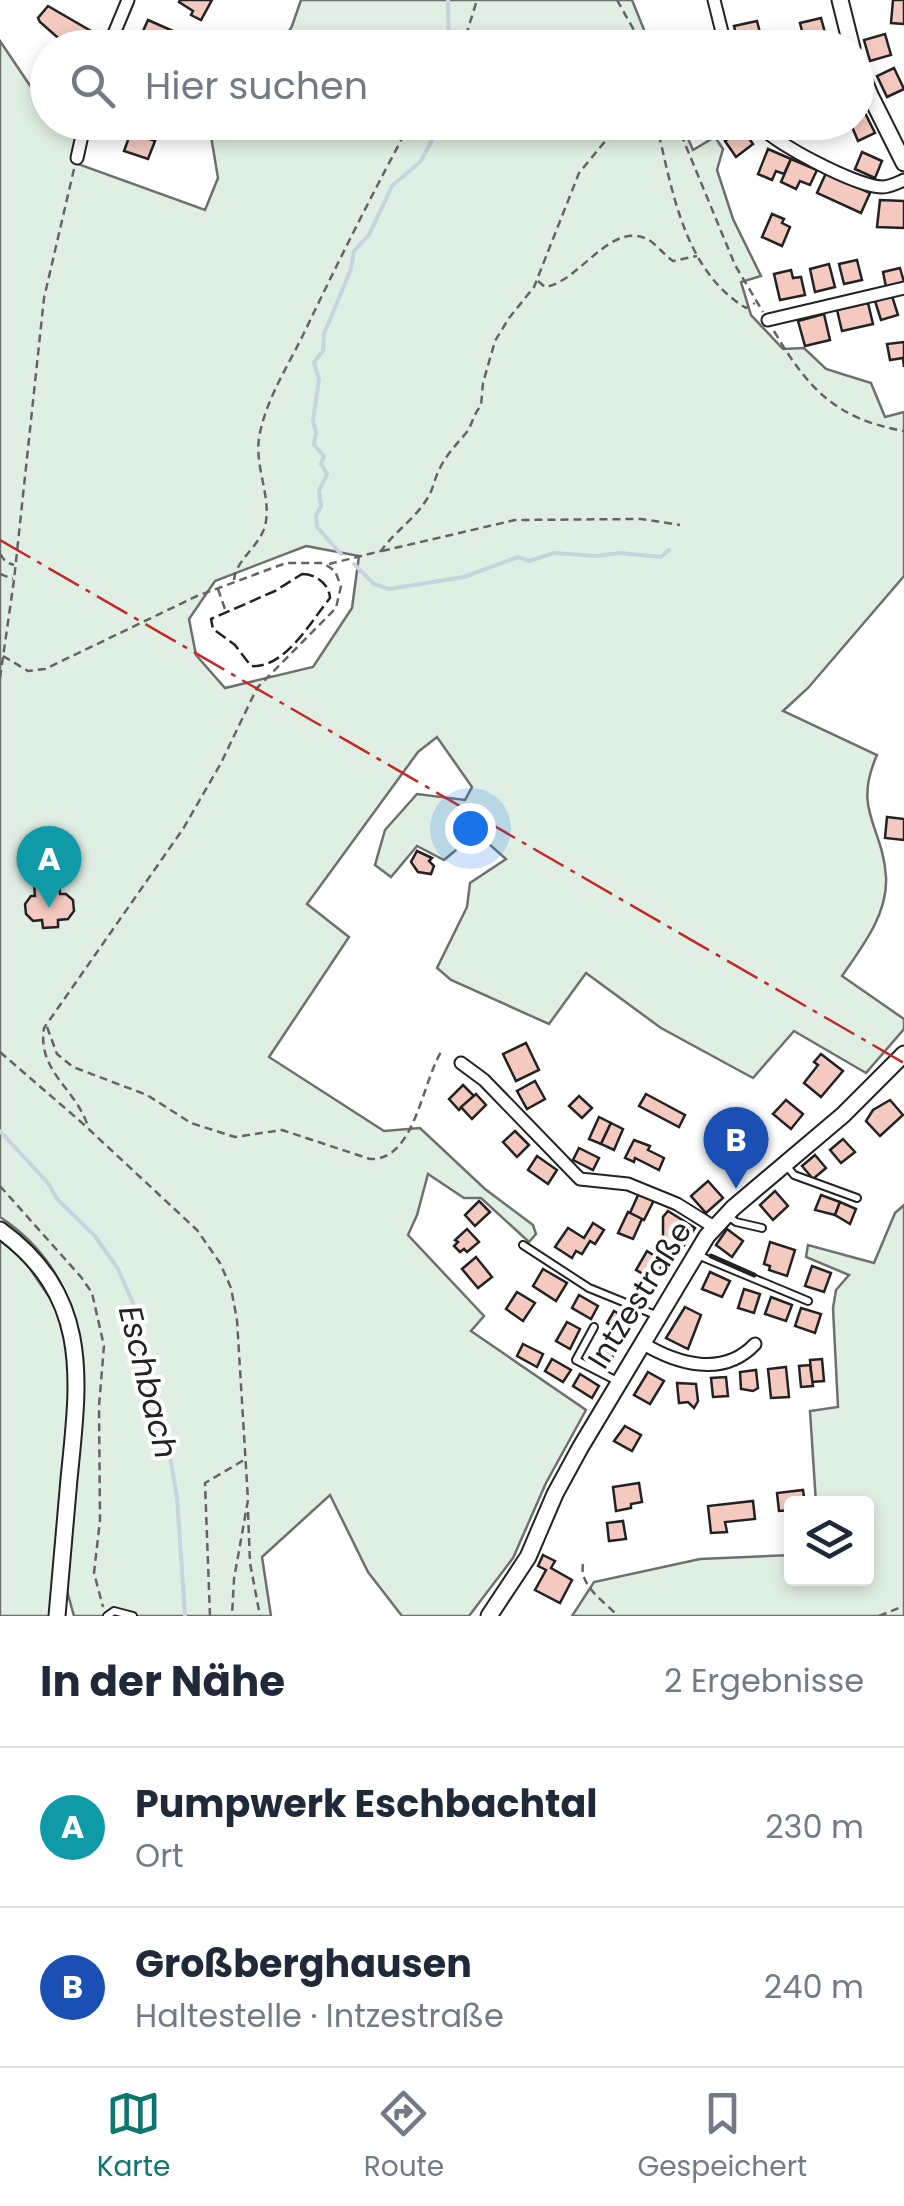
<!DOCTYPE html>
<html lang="de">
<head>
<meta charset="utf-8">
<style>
  :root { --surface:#fff; --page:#f2f2f3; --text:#1f2937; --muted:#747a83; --line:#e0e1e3; --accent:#0f766e }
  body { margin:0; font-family:Poppins,sans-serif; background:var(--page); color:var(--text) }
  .controls { position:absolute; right:30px; bottom:30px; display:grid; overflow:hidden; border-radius:10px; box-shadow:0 5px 15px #0003 }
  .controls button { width:90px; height:90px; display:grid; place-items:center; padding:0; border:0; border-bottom:2px solid var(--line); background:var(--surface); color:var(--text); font:50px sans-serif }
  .you { position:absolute; left:470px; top:828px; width:35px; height:35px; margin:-25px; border:8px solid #fff; border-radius:50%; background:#1a73e8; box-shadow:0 0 0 15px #1a73e833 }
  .badge { display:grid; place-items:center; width:65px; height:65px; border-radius:50%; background:var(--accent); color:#fff; font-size:32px; font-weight:700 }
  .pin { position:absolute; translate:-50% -82px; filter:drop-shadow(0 2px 5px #0008) }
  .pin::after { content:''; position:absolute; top:52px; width:35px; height:30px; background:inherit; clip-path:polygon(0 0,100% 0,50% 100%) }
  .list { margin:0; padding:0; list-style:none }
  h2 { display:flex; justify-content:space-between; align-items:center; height:130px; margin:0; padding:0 40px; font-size:42px }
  h2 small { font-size:32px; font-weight:400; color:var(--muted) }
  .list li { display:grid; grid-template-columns:65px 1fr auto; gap:30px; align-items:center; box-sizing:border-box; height:160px; padding:0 40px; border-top:2px solid var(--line) }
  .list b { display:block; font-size:38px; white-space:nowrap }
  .list p { margin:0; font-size:32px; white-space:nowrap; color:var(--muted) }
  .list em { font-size:32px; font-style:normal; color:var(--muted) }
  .icon { flex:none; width:55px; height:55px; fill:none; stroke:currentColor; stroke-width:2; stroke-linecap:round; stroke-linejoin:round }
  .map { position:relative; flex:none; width:904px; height:1616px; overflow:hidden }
  .search { position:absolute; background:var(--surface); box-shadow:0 5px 15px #0003; left:30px; right:30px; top:30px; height:110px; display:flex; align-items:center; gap:25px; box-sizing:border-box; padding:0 35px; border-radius:55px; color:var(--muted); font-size:38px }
  .sheet { height:450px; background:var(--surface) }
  nav { display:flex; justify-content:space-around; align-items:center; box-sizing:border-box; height:140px; border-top:2px solid var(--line); background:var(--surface); font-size:28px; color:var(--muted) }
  nav a { display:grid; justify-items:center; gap:5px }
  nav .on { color:var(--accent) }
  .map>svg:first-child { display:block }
  .green { fill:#e0efe3; stroke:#6f6f6f; stroke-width:2.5; fill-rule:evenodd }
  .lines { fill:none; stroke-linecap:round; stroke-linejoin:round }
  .stream { stroke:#c7d3dd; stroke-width:4 }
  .building { fill:#f3c9c0; stroke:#222; stroke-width:2.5 }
  .lane-casing { stroke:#222; stroke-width:10 }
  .street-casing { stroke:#222; stroke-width:15 }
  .secondary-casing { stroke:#222; stroke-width:19 }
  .path { stroke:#646464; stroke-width:2.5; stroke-dasharray:8 5; stroke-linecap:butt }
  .lane { stroke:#fff; stroke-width:6 }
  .street { stroke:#fff; stroke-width:11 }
  .secondary { stroke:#fff; stroke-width:15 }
  .fence { stroke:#222; stroke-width:2.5; stroke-dasharray:12 5; stroke-linecap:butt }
  .wall { stroke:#222; stroke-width:5 }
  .power { stroke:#c62828; stroke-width:2.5; stroke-dasharray:35 8 5 8; stroke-linecap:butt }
  .labels { text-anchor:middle; stroke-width:8; stroke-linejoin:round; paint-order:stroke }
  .street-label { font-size:30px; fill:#222; stroke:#fff }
  .water-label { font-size:32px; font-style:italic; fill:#222; stroke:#fff }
</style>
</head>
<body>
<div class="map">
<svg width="904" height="1616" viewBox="0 0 904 1616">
  <rect width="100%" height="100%" fill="#fff"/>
  <g class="green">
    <path d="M 301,0 L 632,0 L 651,47 L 280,47 L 292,26 Z"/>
    <path d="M 0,41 L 33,90 L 47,99 L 48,122 L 79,123 L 75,163 L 205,210 L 218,178 L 211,136 L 219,123 L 681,123 L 693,150 L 715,137 L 723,149 L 717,170 L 733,219 L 761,276 L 741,282 L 751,315 L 783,349 L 804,348 L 826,369 L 871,383 L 885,417 L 904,412 L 904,576 L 808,688 L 783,711 L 877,755 C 852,811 883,826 886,877 C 888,914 862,947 842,976 L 904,1019 L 904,1029 L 866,1073 L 794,1031 L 753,1078 L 661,1028 L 586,973 L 549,1024 L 451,980 L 437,968 L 467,907 L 470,883 L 506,859 L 489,844 L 462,845 L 444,860 L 417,846 L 391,877 L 375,865 L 385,830 L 417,794 L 465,800 L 472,787 L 437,737 L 418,752 L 307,904 L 349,937 L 269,1057 L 384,1131 L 420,1128 L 485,1189 L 533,1225 L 536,1234 L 529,1242 L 481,1198 L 464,1198 L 428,1174 L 417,1215 L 408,1235 L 484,1316 L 471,1331 L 586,1410 L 546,1483 L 513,1558 L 469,1616 L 402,1616 L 368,1572 L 330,1495 L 262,1557 L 271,1616 L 74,1616 L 67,1591 L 83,1394 C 86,1322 62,1258 0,1217 ZM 306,546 L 359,556 L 352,608 L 313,667 L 225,688 L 196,655 L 189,619 L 215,581 Z"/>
    <path d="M 904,1205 L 904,1616 L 572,1616 L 594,1582 L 700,1559 L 791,1555 L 792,1578 L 866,1578 L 866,1504 L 816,1503 L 810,1411 L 838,1407 L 833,1308 L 836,1290 L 849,1275 L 806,1257 L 808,1245 L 874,1263 L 895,1213 Z"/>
    <path d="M 0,1239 L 22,1257 L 56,1307 L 64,1330 L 72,1381 L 52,1616 L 0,1616 Z"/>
  </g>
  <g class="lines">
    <g class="stream">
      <path d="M 448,0 L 449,48"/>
      <path d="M 341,554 L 317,527 L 316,516 L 321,506 L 319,491 L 327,474 L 321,464 L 324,456 L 314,445 L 316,432 L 313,421 L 319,379 L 314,362 L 323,351 L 324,334 L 351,269 L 354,251 L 369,235 L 392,186 L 421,161 L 432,140 L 435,122"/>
      <path d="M 354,564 L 374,584 L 389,589 L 464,577 L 518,557 L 529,561 L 554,553 L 596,556 L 620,553 L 661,557 L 669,550"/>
      <path d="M 0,1131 L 48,1183 L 57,1199 L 95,1236 L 118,1269 L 136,1310 L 154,1394 L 155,1416 L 168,1445 L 177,1497 L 185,1616"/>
    </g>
  </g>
  <g class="building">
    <path d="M 180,0 L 212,0 L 201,20 L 191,15 L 193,11 L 179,2 Z"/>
    <path d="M 893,0 L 904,0 L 904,24 L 891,23 Z"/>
    <path d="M 48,6 L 91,31 L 82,48 L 57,37 L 40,22 L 38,18 Z"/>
    <path d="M 821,18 L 827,40 L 806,47 L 800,23 Z"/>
    <path d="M 148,20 L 173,31 L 166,48 L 155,48 L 139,40 Z"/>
    <path d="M 757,21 L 764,48 L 739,48 L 734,26 Z"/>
    <path d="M 885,34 L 891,55 L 870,61 L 864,40 Z"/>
    <path d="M 894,68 L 904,89 L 887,97 L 877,76 Z"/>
    <path d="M 865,113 L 875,133 L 858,141 L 850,122 L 856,122 L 856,118 Z"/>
    <path d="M 742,129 L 753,144 L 736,157 L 725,141 Z"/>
    <path d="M 131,132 L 155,141 L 148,159 L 124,151 Z"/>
    <path d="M 768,149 L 791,159 L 784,174 L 776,171 L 772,180 L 758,174 Z"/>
    <path d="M 862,152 L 882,161 L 875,178 L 855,169 Z"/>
    <path d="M 791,159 L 817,170 L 810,185 L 800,181 L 796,189 L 781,182 Z"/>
    <path d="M 826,173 L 870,193 L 861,213 L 817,193 Z"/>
    <path d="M 880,200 L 904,201 L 904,228 L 877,227 Z"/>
    <path d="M 772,214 L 784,219 L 782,223 L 790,227 L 782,246 L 762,237 Z"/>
    <path d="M 857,260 L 862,280 L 844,284 L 839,264 Z"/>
    <path d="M 829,264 L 835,287 L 815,292 L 810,269 Z"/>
    <path d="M 900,268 L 904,282 L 886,287 L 883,272 Z"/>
    <path d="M 791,270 L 793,278 L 801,277 L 805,295 L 780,300 L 774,274 Z"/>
    <path d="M 892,296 L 898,315 L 881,320 L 875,301 Z"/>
    <path d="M 868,303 L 873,324 L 842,331 L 837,310 Z"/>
    <path d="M 824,314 L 830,340 L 805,346 L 798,321 Z"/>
    <path d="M 904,342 L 904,367 L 903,358 L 890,360 L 887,344 Z"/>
    <path d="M 887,817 L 904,819 L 904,840 L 885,838 Z"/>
    <path d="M 417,851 L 432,858 L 429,861 L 434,866 L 431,874 L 418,872 L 411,862 Z"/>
    <path d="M 59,881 L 60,894 L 66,894 L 73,900 L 74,911 L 68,919 L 58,920 L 58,927 L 43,928 L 42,920 L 33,921 L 26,914 L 25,904 L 31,896 L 35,896 L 34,883 Z"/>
    <path d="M 526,1043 L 539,1070 L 516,1081 L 503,1054 Z"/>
    <path d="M 821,1054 L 843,1071 L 821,1097 L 804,1083 L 818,1065 L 814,1062 Z"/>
    <path d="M 535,1081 L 545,1099 L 527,1109 L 517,1091 Z"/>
    <path d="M 463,1085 L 474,1096 L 459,1110 L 449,1099 Z"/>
    <path d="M 476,1094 L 486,1105 L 472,1119 L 461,1107 Z"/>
    <path d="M 646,1094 L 685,1115 L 679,1127 L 639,1106 Z"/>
    <path d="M 579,1096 L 592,1108 L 582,1118 L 569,1106 Z"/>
    <path d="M 786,1100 L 803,1114 L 791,1129 L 773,1114 Z"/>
    <path d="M 890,1100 L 903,1115 L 880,1136 L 866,1121 L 873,1110 Z"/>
    <path d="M 599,1117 L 611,1123 L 601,1144 L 589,1139 Z"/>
    <path d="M 611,1123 L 623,1129 L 614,1150 L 601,1144 Z"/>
    <path d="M 748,1129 L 767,1139 L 756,1159 L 737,1149 Z"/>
    <path d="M 515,1131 L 529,1145 L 517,1157 L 503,1142 Z"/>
    <path d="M 843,1139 L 855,1152 L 841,1163 L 830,1150 Z"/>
    <path d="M 634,1140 L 650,1146 L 648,1150 L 664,1158 L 659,1170 L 635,1158 L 634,1162 L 625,1158 Z"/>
    <path d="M 579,1148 L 599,1158 L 593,1170 L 573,1160 Z"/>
    <path d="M 815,1155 L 826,1168 L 813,1179 L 802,1166 Z"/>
    <path d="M 537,1156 L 557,1170 L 548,1184 L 528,1170 Z"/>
    <path d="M 708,1181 L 723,1198 L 706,1213 L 691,1196 Z"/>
    <path d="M 775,1191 L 788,1206 L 773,1220 L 760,1205 Z"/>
    <path d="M 639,1193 L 654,1200 L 644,1220 L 630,1213 Z"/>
    <path d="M 821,1195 L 840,1202 L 835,1215 L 815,1210 Z"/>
    <path d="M 479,1201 L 490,1212 L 475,1226 L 465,1215 Z"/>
    <path d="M 840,1202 L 856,1209 L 850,1224 L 835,1215 Z"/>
    <path d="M 668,1211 L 695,1228 L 681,1250 L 663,1239 L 663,1217 Z"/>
    <path d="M 628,1212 L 642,1219 L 633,1239 L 618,1233 Z"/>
    <path d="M 593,1223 L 604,1230 L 595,1244 L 590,1241 L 582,1254 L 576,1251 L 572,1258 L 555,1247 L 568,1228 L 584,1238 Z"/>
    <path d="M 467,1229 L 479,1242 L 467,1252 L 464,1249 L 460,1252 L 454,1246 L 458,1242 L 455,1240 Z"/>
    <path d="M 727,1229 L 743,1241 L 732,1257 L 716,1245 Z"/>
    <path d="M 770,1242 L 795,1250 L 787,1276 L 769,1270 L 770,1266 L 764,1264 Z"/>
    <path d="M 647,1251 L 664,1262 L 654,1280 L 636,1270 Z"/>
    <path d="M 476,1257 L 492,1277 L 478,1288 L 462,1269 Z"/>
    <path d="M 812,1266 L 831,1273 L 824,1292 L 805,1286 Z"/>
    <path d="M 543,1269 L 567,1283 L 556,1301 L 533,1286 Z"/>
    <path d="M 710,1272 L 730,1281 L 722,1297 L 702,1289 Z"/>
    <path d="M 744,1289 L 760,1294 L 754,1313 L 738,1308 Z"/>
    <path d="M 517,1292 L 535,1303 L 523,1321 L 506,1309 Z"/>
    <path d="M 579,1295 L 598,1306 L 591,1319 L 572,1308 Z"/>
    <path d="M 771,1297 L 792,1305 L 786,1321 L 765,1314 Z"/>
    <path d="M 685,1307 L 701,1315 L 688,1349 L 666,1338 Z"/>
    <path d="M 801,1308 L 821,1314 L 815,1333 L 795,1326 Z"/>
    <path d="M 614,1311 L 635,1323 L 628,1335 L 607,1323 Z"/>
    <path d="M 567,1322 L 580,1329 L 570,1349 L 556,1341 Z"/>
    <path d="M 607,1337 L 620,1344 L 608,1365 L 595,1358 Z"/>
    <path d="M 523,1344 L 543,1354 L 537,1367 L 517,1356 Z"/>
    <path d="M 552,1359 L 571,1370 L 563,1382 L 545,1371 Z"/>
    <path d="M 822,1359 L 824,1381 L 812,1382 L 810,1360 Z"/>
    <path d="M 810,1365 L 813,1386 L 801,1387 L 799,1366 Z"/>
    <path d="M 786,1367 L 789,1397 L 771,1398 L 768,1369 Z"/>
    <path d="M 756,1370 L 758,1388 L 753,1391 L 741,1389 L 740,1372 Z"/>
    <path d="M 648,1372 L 664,1381 L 650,1404 L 634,1395 Z"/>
    <path d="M 580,1374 L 599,1386 L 592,1398 L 573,1386 Z"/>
    <path d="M 726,1377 L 728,1396 L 713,1397 L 711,1378 Z"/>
    <path d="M 677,1383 L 696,1384 L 698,1401 L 694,1408 L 688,1402 L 679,1403 Z"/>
    <path d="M 625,1426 L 641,1435 L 632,1451 L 614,1441 Z"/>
    <path d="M 639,1483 L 642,1502 L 631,1504 L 631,1508 L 616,1511 L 613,1487 Z"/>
    <path d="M 803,1490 L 805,1504 L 792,1504 L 792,1510 L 779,1511 L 777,1493 Z"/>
    <path d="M 753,1501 L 755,1519 L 725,1522 L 727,1532 L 711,1533 L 708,1506 Z"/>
    <path d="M 623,1521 L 626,1539 L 609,1541 L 607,1523 Z"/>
    <path d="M 543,1555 L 555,1561 L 551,1568 L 572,1580 L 560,1603 L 535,1590 L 546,1570 L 538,1566 Z"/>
  </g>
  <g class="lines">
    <g class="lane-casing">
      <g id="lane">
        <path d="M 786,1165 L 794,1175 L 857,1198"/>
        <path d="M 727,1215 L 736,1222 L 762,1228"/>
        <path d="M 523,1245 L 589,1288 L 658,1316"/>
        <path d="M 695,1254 L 808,1301"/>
        <path d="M 594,1327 L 576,1360 L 617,1381"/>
        <path d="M 107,1616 L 114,1611 L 133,1616"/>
      </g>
    </g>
    <g class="street-casing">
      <g id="street">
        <path d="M 714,0 L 726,48"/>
        <path d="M 108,48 L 128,0"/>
        <path d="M 756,122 C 773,143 855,186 882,187 C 890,187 897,183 904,180"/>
        <path d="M 77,158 L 85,122"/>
        <path d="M 768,320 L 904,288"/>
        <path d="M 461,1063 L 484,1080 L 580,1179 L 628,1184 L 677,1204 L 714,1227"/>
        <path d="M 642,1343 C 677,1364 723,1378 755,1344"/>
      </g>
    </g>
    <g class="secondary-casing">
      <g id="secondary">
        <path d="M 840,0 L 852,48"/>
        <path d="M 856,61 L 870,95 L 904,163"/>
        <path d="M 0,1230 C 92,1297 79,1379 69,1479 C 65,1524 61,1570 57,1616"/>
        <path d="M 489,1616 L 528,1557 L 555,1494 L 580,1448 L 707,1236 L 733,1208 L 843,1115 L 904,1054"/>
      </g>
    </g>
    <g class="path">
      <path d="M 617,0 L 644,48"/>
      <path d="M 462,48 L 477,0"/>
      <path d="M 656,122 C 672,188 683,270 746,308 L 755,303"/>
      <path d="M 676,122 L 735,265 L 763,312"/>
      <path d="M 538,281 L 545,287 C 580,282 611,219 649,240 C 658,246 664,255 673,261 L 697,256"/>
      <path d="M 774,331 C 808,389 836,419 904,431"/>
      <path d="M 382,551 L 515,520 L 641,519 L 680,525"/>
      <path d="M 0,554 L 6,562 L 14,565"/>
      <path d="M 329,564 L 381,551 C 395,531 414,520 427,499 C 433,490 434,480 439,470 C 446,455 456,445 466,433 C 473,424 473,414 481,406 L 483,383 L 495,341 L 509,318 L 534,287 L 579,173 L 621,122"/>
      <path d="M 0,574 L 13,579"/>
      <path d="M 234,580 C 236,558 263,545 266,521 C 270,494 255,467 259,438 C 265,401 288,366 304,333 C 338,262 373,192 411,122"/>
      <path d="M 218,589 L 226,612"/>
      <path d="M 3,656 L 28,671 L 45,669 L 197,596 L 286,563 L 323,563 L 335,571 L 341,586 L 336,608 L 257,688 L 221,763 L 183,829 L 44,1028 C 37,1072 77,1089 88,1127"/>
      <path d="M 0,678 L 14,580 L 44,298 L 74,169"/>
      <path d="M 47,1027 L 57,1054 L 73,1067 L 147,1095 L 191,1123 L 235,1137 L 282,1130 L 370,1159 C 416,1161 422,1079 443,1049"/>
      <path d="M 0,1052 L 80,1121 L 197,1230 L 220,1263 L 231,1288 L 237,1320 L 248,1500 L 234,1579 L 232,1616"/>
      <path d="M 0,1186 L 81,1277 L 92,1293 L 104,1346 L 99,1406 L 100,1520 L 94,1573 L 103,1607"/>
      <path d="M 248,1512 L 250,1563 L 260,1616"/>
      <path d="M 583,1564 C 579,1586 604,1601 618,1616"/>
      <path d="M 210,1616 L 205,1483 L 244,1460"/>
      <path d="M 879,1616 L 904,1606"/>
    </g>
    <use href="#lane" class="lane"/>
    <use href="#street" class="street"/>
    <use href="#secondary" class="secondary"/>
    <path class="fence" d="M 302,574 C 315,574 329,583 330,598 C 311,621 285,669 251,666 L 235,645 L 213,629 L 211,619 L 275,591 Z"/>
    <path class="wall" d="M 711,1256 L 754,1275"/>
    <path class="power" d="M 0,540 L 904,1063"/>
  </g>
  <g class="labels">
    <g class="street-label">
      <text transform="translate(640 1295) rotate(-58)" y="10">Intzestraße</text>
    </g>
    <g class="water-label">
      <text transform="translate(148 1382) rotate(76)" y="11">Eschbach</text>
    </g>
  </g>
</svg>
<div class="controls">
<button><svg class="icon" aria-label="layers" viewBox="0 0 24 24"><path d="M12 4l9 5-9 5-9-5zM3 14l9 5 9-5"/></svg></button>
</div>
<div class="you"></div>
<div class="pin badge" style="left:49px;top:908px;background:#0f9aa8">A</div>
<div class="pin badge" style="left:736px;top:1189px;background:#1a4fb4">B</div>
<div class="search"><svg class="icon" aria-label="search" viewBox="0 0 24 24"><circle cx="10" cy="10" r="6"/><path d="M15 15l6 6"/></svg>Hier suchen</div>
</div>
<section class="sheet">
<h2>In der Nähe<small>2 Ergebnisse</small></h2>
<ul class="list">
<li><span class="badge" style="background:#0f9aa8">A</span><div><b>Pumpwerk Eschbachtal</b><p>Ort</p></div><em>230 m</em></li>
<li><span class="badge" style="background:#1a4fb4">B</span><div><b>Großberghausen</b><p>Haltestelle · Intzestraße</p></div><em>240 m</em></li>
</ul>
</section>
<nav>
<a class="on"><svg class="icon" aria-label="map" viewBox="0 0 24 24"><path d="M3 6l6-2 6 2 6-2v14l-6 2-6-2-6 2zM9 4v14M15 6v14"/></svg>Karte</a>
<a><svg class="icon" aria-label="directions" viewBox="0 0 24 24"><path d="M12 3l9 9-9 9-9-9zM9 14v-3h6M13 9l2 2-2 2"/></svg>Route</a>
<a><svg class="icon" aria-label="saved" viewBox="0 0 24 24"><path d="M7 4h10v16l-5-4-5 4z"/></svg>Gespeichert</a>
</nav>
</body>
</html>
